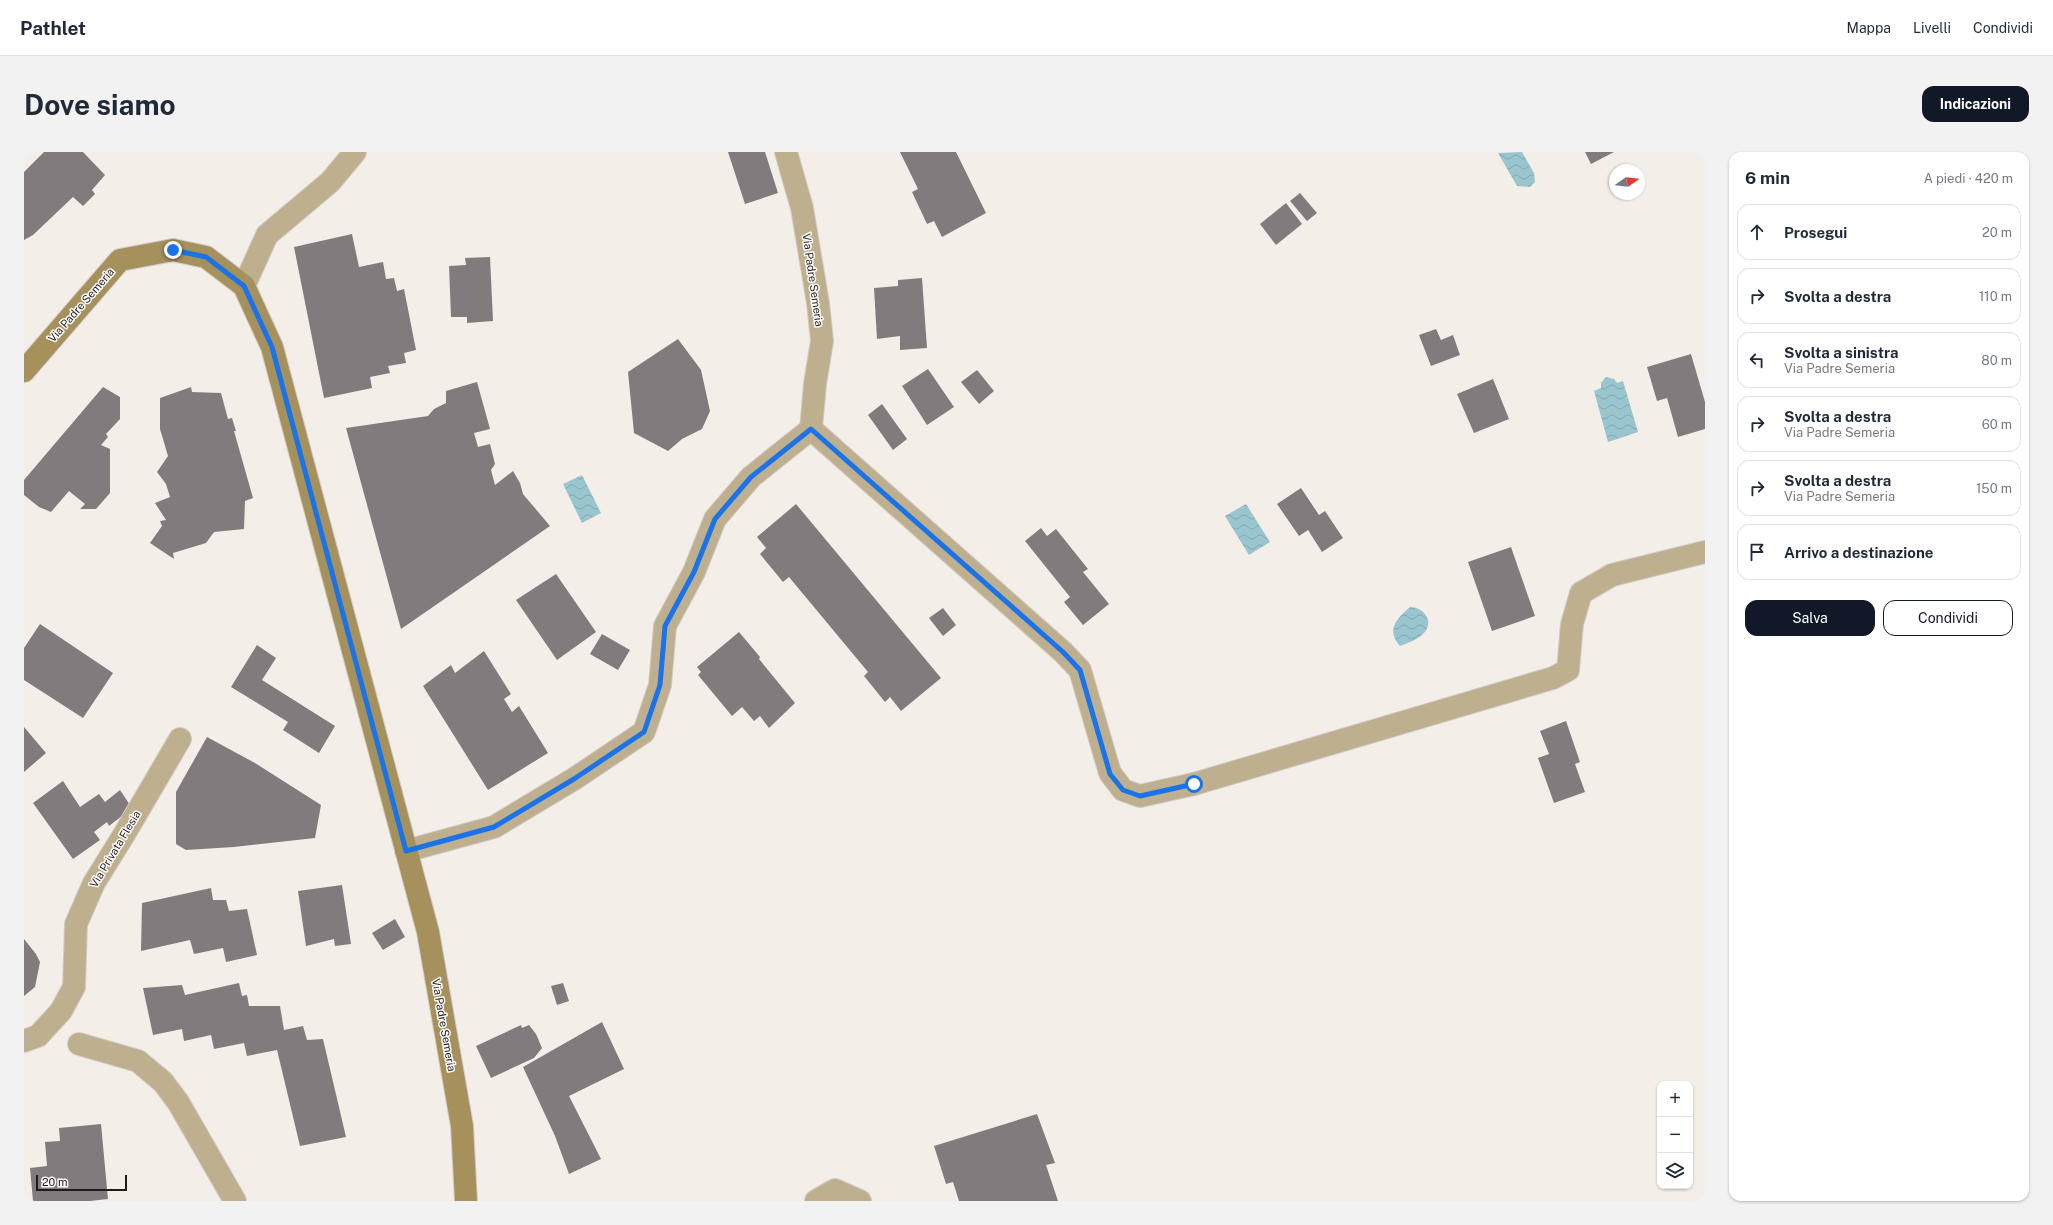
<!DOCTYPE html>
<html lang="it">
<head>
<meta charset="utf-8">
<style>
  :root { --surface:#fff; --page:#f2f2f3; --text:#1f2937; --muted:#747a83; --line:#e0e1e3; --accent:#111827 }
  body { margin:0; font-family:"Public Sans",sans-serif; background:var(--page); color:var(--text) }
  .controls { position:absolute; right:12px; bottom:12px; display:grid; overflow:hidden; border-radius:8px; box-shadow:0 1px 3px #0004 }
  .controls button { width:36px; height:36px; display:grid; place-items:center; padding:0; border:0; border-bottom:1px solid var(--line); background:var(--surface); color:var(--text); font:20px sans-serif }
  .compass { position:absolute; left:1585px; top:12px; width:36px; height:36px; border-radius:50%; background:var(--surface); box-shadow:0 1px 3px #0004; rotate:75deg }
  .scale { position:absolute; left:12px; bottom:10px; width:91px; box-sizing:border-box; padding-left:4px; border:2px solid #1e1b1a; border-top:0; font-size:11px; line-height:14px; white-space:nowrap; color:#1e1b1a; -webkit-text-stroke:3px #fefcfa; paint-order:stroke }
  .stop { position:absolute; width:12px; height:12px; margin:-9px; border:3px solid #1a73e8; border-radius:50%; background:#fff }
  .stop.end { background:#1a73e8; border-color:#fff; box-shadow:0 1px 4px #0008 }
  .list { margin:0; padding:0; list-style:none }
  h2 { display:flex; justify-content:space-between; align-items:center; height:52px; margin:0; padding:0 16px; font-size:17px }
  h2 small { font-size:13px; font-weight:400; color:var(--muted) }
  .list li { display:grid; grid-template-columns:26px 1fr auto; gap:12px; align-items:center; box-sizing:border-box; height:56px; margin:0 8px 8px; padding:0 8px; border:1px solid var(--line); border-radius:12px }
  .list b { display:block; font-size:15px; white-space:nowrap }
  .list p { margin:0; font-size:13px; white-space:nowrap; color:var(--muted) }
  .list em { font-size:13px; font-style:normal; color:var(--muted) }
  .actions { display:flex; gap:8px; padding:12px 16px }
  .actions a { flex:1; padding:9px 0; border:1px solid var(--accent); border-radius:12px; text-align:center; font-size:14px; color:var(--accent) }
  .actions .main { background:var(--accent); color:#fff }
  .icon { flex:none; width:22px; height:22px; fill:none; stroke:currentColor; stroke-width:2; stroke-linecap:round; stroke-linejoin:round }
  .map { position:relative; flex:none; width:1681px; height:1049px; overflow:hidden; border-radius:12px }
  header { display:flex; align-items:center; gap:24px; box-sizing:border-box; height:56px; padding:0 20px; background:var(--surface); border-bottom:1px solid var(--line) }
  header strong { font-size:19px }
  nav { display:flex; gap:22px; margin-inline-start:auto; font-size:14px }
  .intro { display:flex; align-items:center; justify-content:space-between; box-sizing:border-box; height:96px; padding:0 24px }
  h1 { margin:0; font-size:28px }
  .button { padding:10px 18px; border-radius:12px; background:var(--accent); color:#fff; font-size:14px; font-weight:700 }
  main { display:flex; gap:24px; padding:0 24px }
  aside { flex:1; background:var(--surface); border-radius:12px; box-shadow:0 1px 3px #0004 }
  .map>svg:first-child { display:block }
  .water { fill:url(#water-waves) }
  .building { fill:#827b7d }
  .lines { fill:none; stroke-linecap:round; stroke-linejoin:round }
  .minor-casing { stroke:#d2ccc8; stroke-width:24 }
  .secondary-casing { stroke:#d2ccc8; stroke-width:24 }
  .minor { stroke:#beb08e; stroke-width:22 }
  .secondary { stroke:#a6915d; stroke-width:22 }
  .route { stroke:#1a73e8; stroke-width:5 }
  .labels { text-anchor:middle; stroke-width:3; stroke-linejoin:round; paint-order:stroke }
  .street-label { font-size:11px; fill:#1e1b1a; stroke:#fefcfa }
</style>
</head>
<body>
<header>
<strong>Pathlet</strong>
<nav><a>Mappa</a><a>Livelli</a><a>Condividi</a></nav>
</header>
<div class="intro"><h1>Dove siamo</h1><a class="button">Indicazioni</a></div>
<main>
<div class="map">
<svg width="1681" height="1049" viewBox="0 0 1681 1049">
  <defs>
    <pattern id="water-waves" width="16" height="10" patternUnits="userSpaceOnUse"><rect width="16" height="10" fill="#99c5cf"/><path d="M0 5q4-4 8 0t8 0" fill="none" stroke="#83a9b1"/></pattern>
  </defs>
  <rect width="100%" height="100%" fill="#f4eee9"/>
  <g class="water">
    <path d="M 1498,0 L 1510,21 L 1511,30 L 1506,35 L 1493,34 L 1474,1 Z"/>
    <path d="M 1582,225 L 1590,227 L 1593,231 L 1599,229 L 1614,280 L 1584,290 L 1570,239 L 1577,236 L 1577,231 Z"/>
    <path d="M 558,323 L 577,361 L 558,371 L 539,332 Z"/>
    <path d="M 1222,352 L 1246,390 L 1225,403 L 1201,364 Z"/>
    <path d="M 1386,455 C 1401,455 1411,471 1399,482 C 1393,488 1383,491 1376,494 C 1362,478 1372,467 1386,455 Z"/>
  </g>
  <g class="building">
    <path d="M 20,0 L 59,0 L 81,23 L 68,38 L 71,42 L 59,54 L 49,45 L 9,83 L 0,88 L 0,20 Z"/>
    <path d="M 704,0 L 741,0 L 754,41 L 721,52 Z"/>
    <path d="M 876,0 L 932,0 L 962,61 L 918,85 L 910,69 L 903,72 L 888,40 L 894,37 Z"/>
    <path d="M 1561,0 L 1590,0 L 1567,12 Z"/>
    <path d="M 1276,41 L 1293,61 L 1283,69 L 1266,49 Z"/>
    <path d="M 1262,51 L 1278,72 L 1252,93 L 1236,72 Z"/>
    <path d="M 328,82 L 335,115 L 359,110 L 362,127 L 370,126 L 373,139 L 380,137 L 392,198 L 380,201 L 382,211 L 364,214 L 366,221 L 346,225 L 348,236 L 300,246 L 270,95 Z"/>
    <path d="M 466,105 L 469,169 L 443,171 L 443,165 L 427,165 L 425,114 L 442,113 L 441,106 Z"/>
    <path d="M 898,126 L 903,196 L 876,198 L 876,184 L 853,187 L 850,136 L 874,134 L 874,128 Z"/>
    <path d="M 1412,177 L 1417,188 L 1429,183 L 1436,203 L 1407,214 L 1395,183 Z"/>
    <path d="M 654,187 L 677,218 L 686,259 L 678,277 L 658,287 L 644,299 L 610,281 L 604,220 Z"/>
    <path d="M 1667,202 L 1681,250 L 1681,277 L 1654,285 L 1643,246 L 1633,249 L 1623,215 Z"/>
    <path d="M 904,217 L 930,255 L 903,273 L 878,234 Z"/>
    <path d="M 953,218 L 970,239 L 955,252 L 937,230 Z"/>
    <path d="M 1469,227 L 1485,267 L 1450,281 L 1433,242 Z"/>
    <path d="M 453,230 L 466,277 L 450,281 L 454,295 L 466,292 L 471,312 L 467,318 L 471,333 L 489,319 L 496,331 L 499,342 L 526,374 L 377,477 L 322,276 L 404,264 L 410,257 L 422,251 L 422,239 Z"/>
    <path d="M 79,235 L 96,245 L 96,267 L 82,282 L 84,285 L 77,293 L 86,297 L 86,341 L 72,357 L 56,357 L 61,352 L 45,339 L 27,360 L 15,355 L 0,343 L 0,328 Z"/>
    <path d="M 167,235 L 168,240 L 197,241 L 204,267 L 208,266 L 212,279 L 210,279 L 229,346 L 221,349 L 220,377 L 190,380 L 182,391 L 149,401 L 150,407 L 126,391 L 138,374 L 136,369 L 142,368 L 131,351 L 146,345 L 142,332 L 133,320 L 144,304 L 136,277 L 136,246 Z"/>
    <path d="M 858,252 L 883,287 L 869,298 L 844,263 Z"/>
    <path d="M 1277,336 L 1295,363 L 1301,359 L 1319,386 L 1298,400 L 1284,378 L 1275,384 L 1253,352 Z"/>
    <path d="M 772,352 L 917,526 L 877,559 L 866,545 L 861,550 L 840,524 L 844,520 L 765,425 L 759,430 L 736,402 L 742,396 L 733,385 Z"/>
    <path d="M 1017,376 L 1023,384 L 1032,377 L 1064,417 L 1059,420 L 1085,452 L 1059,473 L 1040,450 L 1046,445 L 1001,389 Z"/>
    <path d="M 1487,395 L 1511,464 L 1468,479 L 1444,410 Z"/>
    <path d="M 532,422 L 572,480 L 533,508 L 492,448 Z"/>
    <path d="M 919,456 L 932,473 L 919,484 L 905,466 Z"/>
    <path d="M 16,472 L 89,521 L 59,566 L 0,528 L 0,496 Z"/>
    <path d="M 715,480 L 736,505 L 735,507 L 771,551 L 745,576 L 736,564 L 730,569 L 718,555 L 708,564 L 674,523 L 677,520 L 673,515 Z"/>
    <path d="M 578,482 L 606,498 L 594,518 L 566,502 Z"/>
    <path d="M 233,493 L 252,506 L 238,528 L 311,574 L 295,601 L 259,578 L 264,570 L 207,535 Z"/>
    <path d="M 460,499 L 487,542 L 480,547 L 488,560 L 495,554 L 524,601 L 464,638 L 399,534 L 427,513 L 431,521 Z"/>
    <path d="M 1542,569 L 1556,610 L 1551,612 L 1561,640 L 1530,651 L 1514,606 L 1525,602 L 1516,579 Z"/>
    <path d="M 0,575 L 22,601 L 0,620 Z"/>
    <path d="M 183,585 L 231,611 L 297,653 L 291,686 L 210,695 L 162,698 L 152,692 L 152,640 Z"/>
    <path d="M 39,629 L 56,655 L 75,642 L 81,650 L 96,638 L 108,656 L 85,674 L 83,670 L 70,680 L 76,688 L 49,707 L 9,651 Z"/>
    <path d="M 318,733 L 327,792 L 311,794 L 310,787 L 282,794 L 274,739 Z"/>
    <path d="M 187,736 L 189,748 L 202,748 L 205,759 L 223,757 L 233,803 L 202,810 L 199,796 L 170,802 L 166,788 L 117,799 L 118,751 Z"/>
    <path d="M 371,767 L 381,785 L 359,798 L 348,781 Z"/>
    <path d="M 0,787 L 12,802 L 16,810 L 11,835 L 0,844 Z"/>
    <path d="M 215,831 L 218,844 L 223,843 L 225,854 L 256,854 L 260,878 L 279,874 L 283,888 L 299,887 L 322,985 L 276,994 L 253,898 L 223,904 L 220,891 L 190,897 L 187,883 L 160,889 L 158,877 L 129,883 L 119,836 L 158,833 L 161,843 Z"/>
    <path d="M 539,831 L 545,849 L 533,853 L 527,834 Z"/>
    <path d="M 578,870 L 600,917 L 545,944 L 577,1007 L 545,1022 L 531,984 L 499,915 Z"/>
    <path d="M 497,873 L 498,876 L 505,873 L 512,882 L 518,896 L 510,906 L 467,926 L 452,894 Z"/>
    <path d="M 1013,962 L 1031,1011 L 1022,1013 L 1034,1049 L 935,1049 L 929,1030 L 922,1032 L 910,994 Z"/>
    <path d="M 77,972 L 84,1047 L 66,1049 L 9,1049 L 6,1016 L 23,1014 L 21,990 L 36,989 L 35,976 Z"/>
  </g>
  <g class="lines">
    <g class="minor-casing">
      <g id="minor">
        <path d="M 220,134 L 243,83 L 306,30 L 331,0"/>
        <path d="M 787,277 L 1039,500 L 1056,518 L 1086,621 L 1099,638 L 1116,644 L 1170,632 L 1529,526 L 1544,518 L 1548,472 L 1557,441 L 1588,423 L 1681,400"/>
        <path d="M 382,699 L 470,675 L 550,627 L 620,580 L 636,533 L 641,474 L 670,420 L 691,367 L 727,325 L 787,277 L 791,232 L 798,189 L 794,151 L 778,56 L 762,0"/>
        <path d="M 0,889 L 14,884 L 37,859 L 50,835 L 52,772 L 70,731 L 101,681 L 156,587"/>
        <path d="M 55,892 L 114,909 L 139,930 L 154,950 L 211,1049"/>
        <path d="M 792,1049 L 811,1038 L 836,1049"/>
      </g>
    </g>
    <g class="secondary-casing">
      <path id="secondary" d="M 0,219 L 96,108 L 149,98 L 182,105 L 220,134 L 248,195 L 404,780 L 438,974 L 442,1049"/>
    </g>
    <use href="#minor" class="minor"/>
    <use href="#secondary" class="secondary"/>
  </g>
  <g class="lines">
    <path class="route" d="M 149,98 L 182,105 L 220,134 L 248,195 L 382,699 L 470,675 L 550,627 L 620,580 L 636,533 L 641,474 L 670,420 L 691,367 L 727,325 L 787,277 L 1039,500 L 1056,518 L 1086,622 L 1099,638 L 1116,644 L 1170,632"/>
  </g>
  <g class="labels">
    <g class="street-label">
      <text transform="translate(789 128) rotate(82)" y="4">Via Padre Semeria</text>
      <text transform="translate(57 153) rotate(-49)" y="4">Via Padre Semeria</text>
      <text transform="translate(91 697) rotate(-59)" y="4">Via Privata Flesia</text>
      <text transform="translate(420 873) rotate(80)" y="4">Via Padre Semeria</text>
    </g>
  </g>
</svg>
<div class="controls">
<button>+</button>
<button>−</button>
<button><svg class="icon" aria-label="layers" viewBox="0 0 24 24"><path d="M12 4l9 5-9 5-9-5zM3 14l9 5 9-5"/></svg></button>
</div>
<svg class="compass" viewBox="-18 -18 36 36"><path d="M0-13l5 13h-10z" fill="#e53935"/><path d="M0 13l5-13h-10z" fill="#747a83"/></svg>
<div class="scale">20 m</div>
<div class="stop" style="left:1170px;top:632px"></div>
<div class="stop end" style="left:149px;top:98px"></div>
</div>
<aside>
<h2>6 min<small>A piedi · 420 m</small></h2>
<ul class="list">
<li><svg class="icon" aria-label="ahead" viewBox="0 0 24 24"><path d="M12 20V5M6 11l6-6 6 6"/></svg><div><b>Prosegui</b></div><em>20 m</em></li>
<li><svg class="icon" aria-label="right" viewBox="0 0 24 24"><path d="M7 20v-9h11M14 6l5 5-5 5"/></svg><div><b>Svolta a destra</b></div><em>110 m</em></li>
<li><svg class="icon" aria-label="left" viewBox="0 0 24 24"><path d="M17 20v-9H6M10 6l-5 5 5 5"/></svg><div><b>Svolta a sinistra</b><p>Via Padre Semeria</p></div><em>80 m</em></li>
<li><svg class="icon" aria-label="right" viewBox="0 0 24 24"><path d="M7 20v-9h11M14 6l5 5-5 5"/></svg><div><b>Svolta a destra</b><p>Via Padre Semeria</p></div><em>60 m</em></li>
<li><svg class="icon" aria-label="right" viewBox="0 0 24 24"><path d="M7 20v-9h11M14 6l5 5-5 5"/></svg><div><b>Svolta a destra</b><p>Via Padre Semeria</p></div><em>150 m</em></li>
<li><svg class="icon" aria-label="arrive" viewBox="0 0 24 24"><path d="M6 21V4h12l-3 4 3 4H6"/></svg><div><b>Arrivo a destinazione</b></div></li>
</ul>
<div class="actions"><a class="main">Salva</a><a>Condividi</a></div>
</aside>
</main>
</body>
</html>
